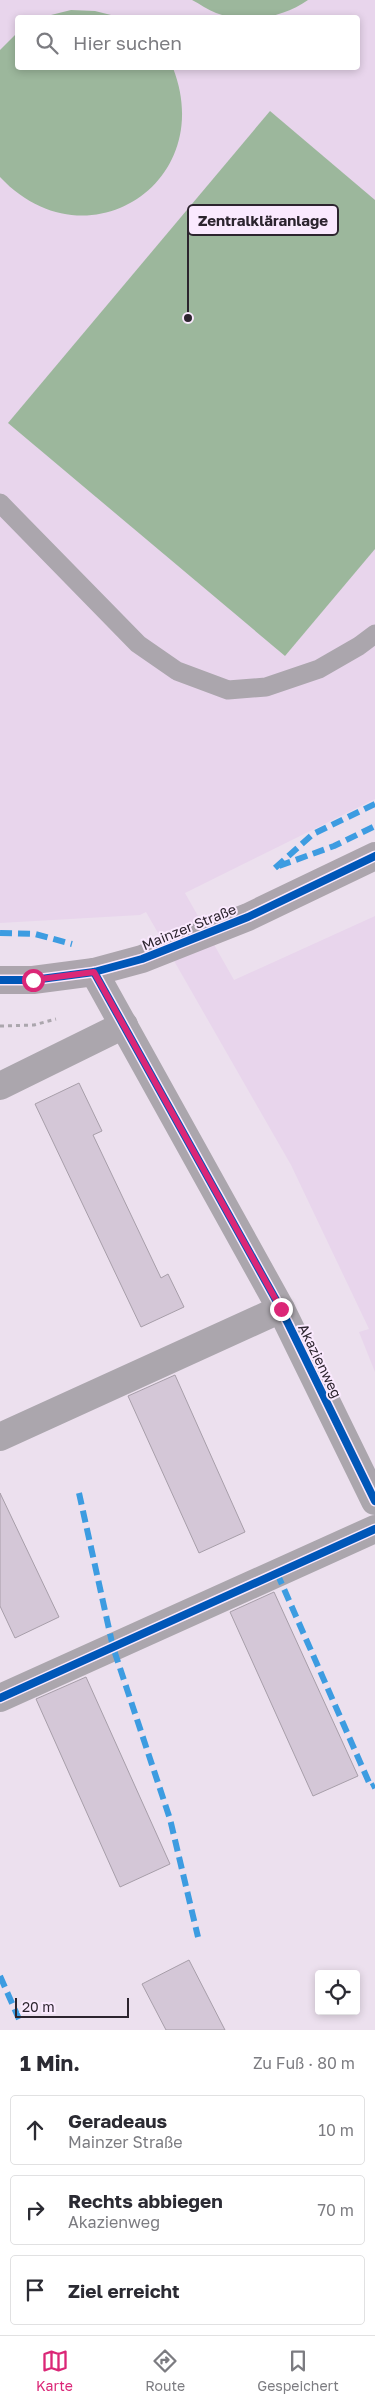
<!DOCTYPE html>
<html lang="de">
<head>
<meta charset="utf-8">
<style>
  :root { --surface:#fff; --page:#f7f7f7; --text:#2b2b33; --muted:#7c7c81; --line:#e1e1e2; --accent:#db2777 }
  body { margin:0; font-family:"Golos Text",sans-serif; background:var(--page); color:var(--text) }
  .controls { position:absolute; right:15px; bottom:15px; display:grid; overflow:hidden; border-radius:5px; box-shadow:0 2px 8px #0003 }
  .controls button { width:45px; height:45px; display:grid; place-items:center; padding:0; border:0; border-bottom:1px solid var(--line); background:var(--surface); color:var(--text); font:25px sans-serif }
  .scale { position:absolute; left:15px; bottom:12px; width:114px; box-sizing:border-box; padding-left:5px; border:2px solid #2c242e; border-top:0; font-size:14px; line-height:18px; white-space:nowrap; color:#2c242e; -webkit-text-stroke:4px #fae9fe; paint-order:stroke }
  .stop { position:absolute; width:15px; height:15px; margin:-11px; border:4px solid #db2777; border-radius:50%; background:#fff }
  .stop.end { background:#db2777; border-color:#fff; box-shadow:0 1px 5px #0008 }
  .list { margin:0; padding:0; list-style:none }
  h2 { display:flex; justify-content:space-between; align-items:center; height:65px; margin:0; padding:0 20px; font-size:21px }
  h2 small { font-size:16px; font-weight:400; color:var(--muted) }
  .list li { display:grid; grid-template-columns:32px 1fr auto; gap:15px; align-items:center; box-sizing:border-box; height:70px; margin:0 10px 10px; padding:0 10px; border:1px solid var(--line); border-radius:5px }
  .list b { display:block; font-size:19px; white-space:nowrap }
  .list p { margin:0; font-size:16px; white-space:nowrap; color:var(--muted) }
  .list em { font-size:16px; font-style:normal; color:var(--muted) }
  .icon { flex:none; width:28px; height:28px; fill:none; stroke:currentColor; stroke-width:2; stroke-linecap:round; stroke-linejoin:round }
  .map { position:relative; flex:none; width:375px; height:2030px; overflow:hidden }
  .search { position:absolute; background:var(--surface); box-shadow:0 2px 8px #0003; left:15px; right:15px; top:15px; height:55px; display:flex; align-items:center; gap:12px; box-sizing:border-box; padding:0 18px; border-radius:5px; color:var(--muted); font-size:19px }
  .sheet { height:305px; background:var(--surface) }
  nav { display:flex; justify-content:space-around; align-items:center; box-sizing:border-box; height:70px; border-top:1px solid var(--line); background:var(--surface); font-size:14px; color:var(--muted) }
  nav a { display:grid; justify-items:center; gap:2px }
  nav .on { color:var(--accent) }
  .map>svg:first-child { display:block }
  .built { fill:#e8d5ec; fill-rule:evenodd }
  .water { fill:#9cb79c }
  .building { fill:#d4c7d7; stroke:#a79ea9 }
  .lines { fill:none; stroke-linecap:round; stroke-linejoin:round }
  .path { stroke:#aba6ad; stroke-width:3; stroke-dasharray:4 4; stroke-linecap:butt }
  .service { stroke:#aba6ad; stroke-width:19 }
  .minor { stroke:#aba6ad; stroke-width:28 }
  .secondary { stroke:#aca5ad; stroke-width:28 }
  .quiet { stroke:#3d9ce1; stroke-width:6; stroke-dasharray:12 6; stroke-linecap:butt }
  .cycleway-casing { stroke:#fae9fe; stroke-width:11 }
  .cycleway { stroke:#0057b8; stroke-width:8 }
  .route { stroke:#db2777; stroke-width:6 }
  .labels { text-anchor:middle; stroke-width:4; stroke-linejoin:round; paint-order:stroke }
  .street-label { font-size:14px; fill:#2c242e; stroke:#fae9fe }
  .leader { fill:none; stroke:#2c242e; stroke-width:2 }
  .callout-dot { fill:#2c242e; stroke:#fae9fe; stroke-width:2 }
  .callout { fill:#fae9fe; stroke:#2c242e; stroke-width:2 }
  .callout-label { font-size:15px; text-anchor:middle; font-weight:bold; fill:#2c242e }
</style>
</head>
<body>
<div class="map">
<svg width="375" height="2030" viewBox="0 0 375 2030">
  <rect width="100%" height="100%" fill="#ece0ee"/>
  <path class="built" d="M 0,0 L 375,0 L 375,799 L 185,893 L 234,980 L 375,916 L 375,1372 L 359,1332 L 369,1329 L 291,1165 L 146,912 L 140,915 L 0,923 ZM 18,18 L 358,18 L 358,68 L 18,68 Z"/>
  <g class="water">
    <path d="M 192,0 L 308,0 C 283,18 245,24 216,13 C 208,10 200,4 192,0 Z"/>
    <path d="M 71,10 L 95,11 L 119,17 L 43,17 Z"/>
    <path d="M 17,33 L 18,68 L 173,68 C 218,184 85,268 0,177 L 0,50 Z"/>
    <path d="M 270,111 L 375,200 L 375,549 L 285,656 L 8,423 Z"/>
  </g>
  <g class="building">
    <path d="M 79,1083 L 102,1131 L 93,1135 L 161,1278 L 168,1274 L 184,1307 L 141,1327 L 35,1104 Z"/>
    <path d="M 175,1375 L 245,1532 L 199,1553 L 128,1396 Z"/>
    <path d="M 0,1493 L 59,1617 L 15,1638 L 0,1606 Z"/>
    <path d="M 274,1592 L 358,1776 L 313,1796 L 230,1612 Z"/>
    <path d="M 86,1677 L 170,1864 L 120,1887 L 36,1699 Z"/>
    <path d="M 189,1960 L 225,2030 L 166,2030 L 142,1984 Z"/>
  </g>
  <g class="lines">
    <path class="path" d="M 0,1026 L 34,1025 L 56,1019"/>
    <path class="service" d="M 0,503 L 138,644 L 177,671 L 228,690 L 266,687 L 319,669 L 359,646 L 375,634"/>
    <g class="minor">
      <path d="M 94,972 L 281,1309 L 375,1501"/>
      <path d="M 0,1086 L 124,1025"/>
      <path d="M 0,1437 L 281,1309"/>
      <path d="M 0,1698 L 375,1529"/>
    </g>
    <path class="secondary" d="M 0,980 L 33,980 L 94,972 L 142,959 L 248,917 L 375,856"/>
    <g class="quiet">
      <path d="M 279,866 L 334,846 L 375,826"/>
      <path d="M 275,868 L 313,834 L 375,804"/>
      <path d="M 0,933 L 35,934 L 72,944"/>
      <path d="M 79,1493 L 113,1647 L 170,1819 L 198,1937"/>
      <path d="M 277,1573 L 371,1787 L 375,1785"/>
      <path d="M 0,1976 L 19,2019"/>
    </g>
    <g class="cycleway-casing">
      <g id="cycleway">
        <path d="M 94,972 L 281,1309 L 375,1501"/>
        <path d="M 0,980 L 33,980 L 94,972 L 142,959 L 248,917 L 375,856"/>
        <path d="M 0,1698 L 375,1529"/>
      </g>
    </g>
    <use href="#cycleway" class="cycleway"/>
  </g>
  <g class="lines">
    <path class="route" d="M 33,980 L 94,972 L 281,1309"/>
  </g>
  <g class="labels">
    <g class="street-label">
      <text transform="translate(189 927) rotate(-22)" y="5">Mainzer Straße</text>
      <text transform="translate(320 1361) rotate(64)" y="5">Akazienweg</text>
    </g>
  </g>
  <path class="leader" d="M188 318L188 220"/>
  <circle class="callout-dot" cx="188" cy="318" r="5"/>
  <rect class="callout" x="188" y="205" width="150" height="30" rx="5"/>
  <g class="callout-label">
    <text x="263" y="226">Zentralkläranlage</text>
  </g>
</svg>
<div class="controls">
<button><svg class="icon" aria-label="locate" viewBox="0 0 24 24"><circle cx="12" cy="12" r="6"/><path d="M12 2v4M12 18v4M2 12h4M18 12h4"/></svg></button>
</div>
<div class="scale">20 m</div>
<div class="stop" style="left:33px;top:980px"></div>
<div class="stop end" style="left:281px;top:1309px"></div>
<div class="search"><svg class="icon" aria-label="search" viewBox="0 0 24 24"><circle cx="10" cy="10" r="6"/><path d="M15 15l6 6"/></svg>Hier suchen</div>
</div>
<section class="sheet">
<h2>1 Min.<small>Zu Fuß · 80 m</small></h2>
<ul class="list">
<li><svg class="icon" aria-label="ahead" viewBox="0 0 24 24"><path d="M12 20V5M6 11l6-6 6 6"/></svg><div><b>Geradeaus</b><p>Mainzer Straße</p></div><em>10 m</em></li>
<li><svg class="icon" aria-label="right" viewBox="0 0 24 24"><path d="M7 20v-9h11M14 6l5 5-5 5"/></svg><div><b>Rechts abbiegen</b><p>Akazienweg</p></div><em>70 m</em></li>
<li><svg class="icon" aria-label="arrive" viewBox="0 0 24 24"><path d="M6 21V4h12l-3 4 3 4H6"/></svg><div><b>Ziel erreicht</b></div></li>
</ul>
</section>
<nav>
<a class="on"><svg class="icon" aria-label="map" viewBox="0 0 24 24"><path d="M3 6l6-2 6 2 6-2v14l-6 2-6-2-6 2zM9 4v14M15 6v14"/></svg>Karte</a>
<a><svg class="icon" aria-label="directions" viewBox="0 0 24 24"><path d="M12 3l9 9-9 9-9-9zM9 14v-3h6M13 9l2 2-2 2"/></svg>Route</a>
<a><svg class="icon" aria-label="saved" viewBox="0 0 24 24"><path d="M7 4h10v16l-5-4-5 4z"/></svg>Gespeichert</a>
</nav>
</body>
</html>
